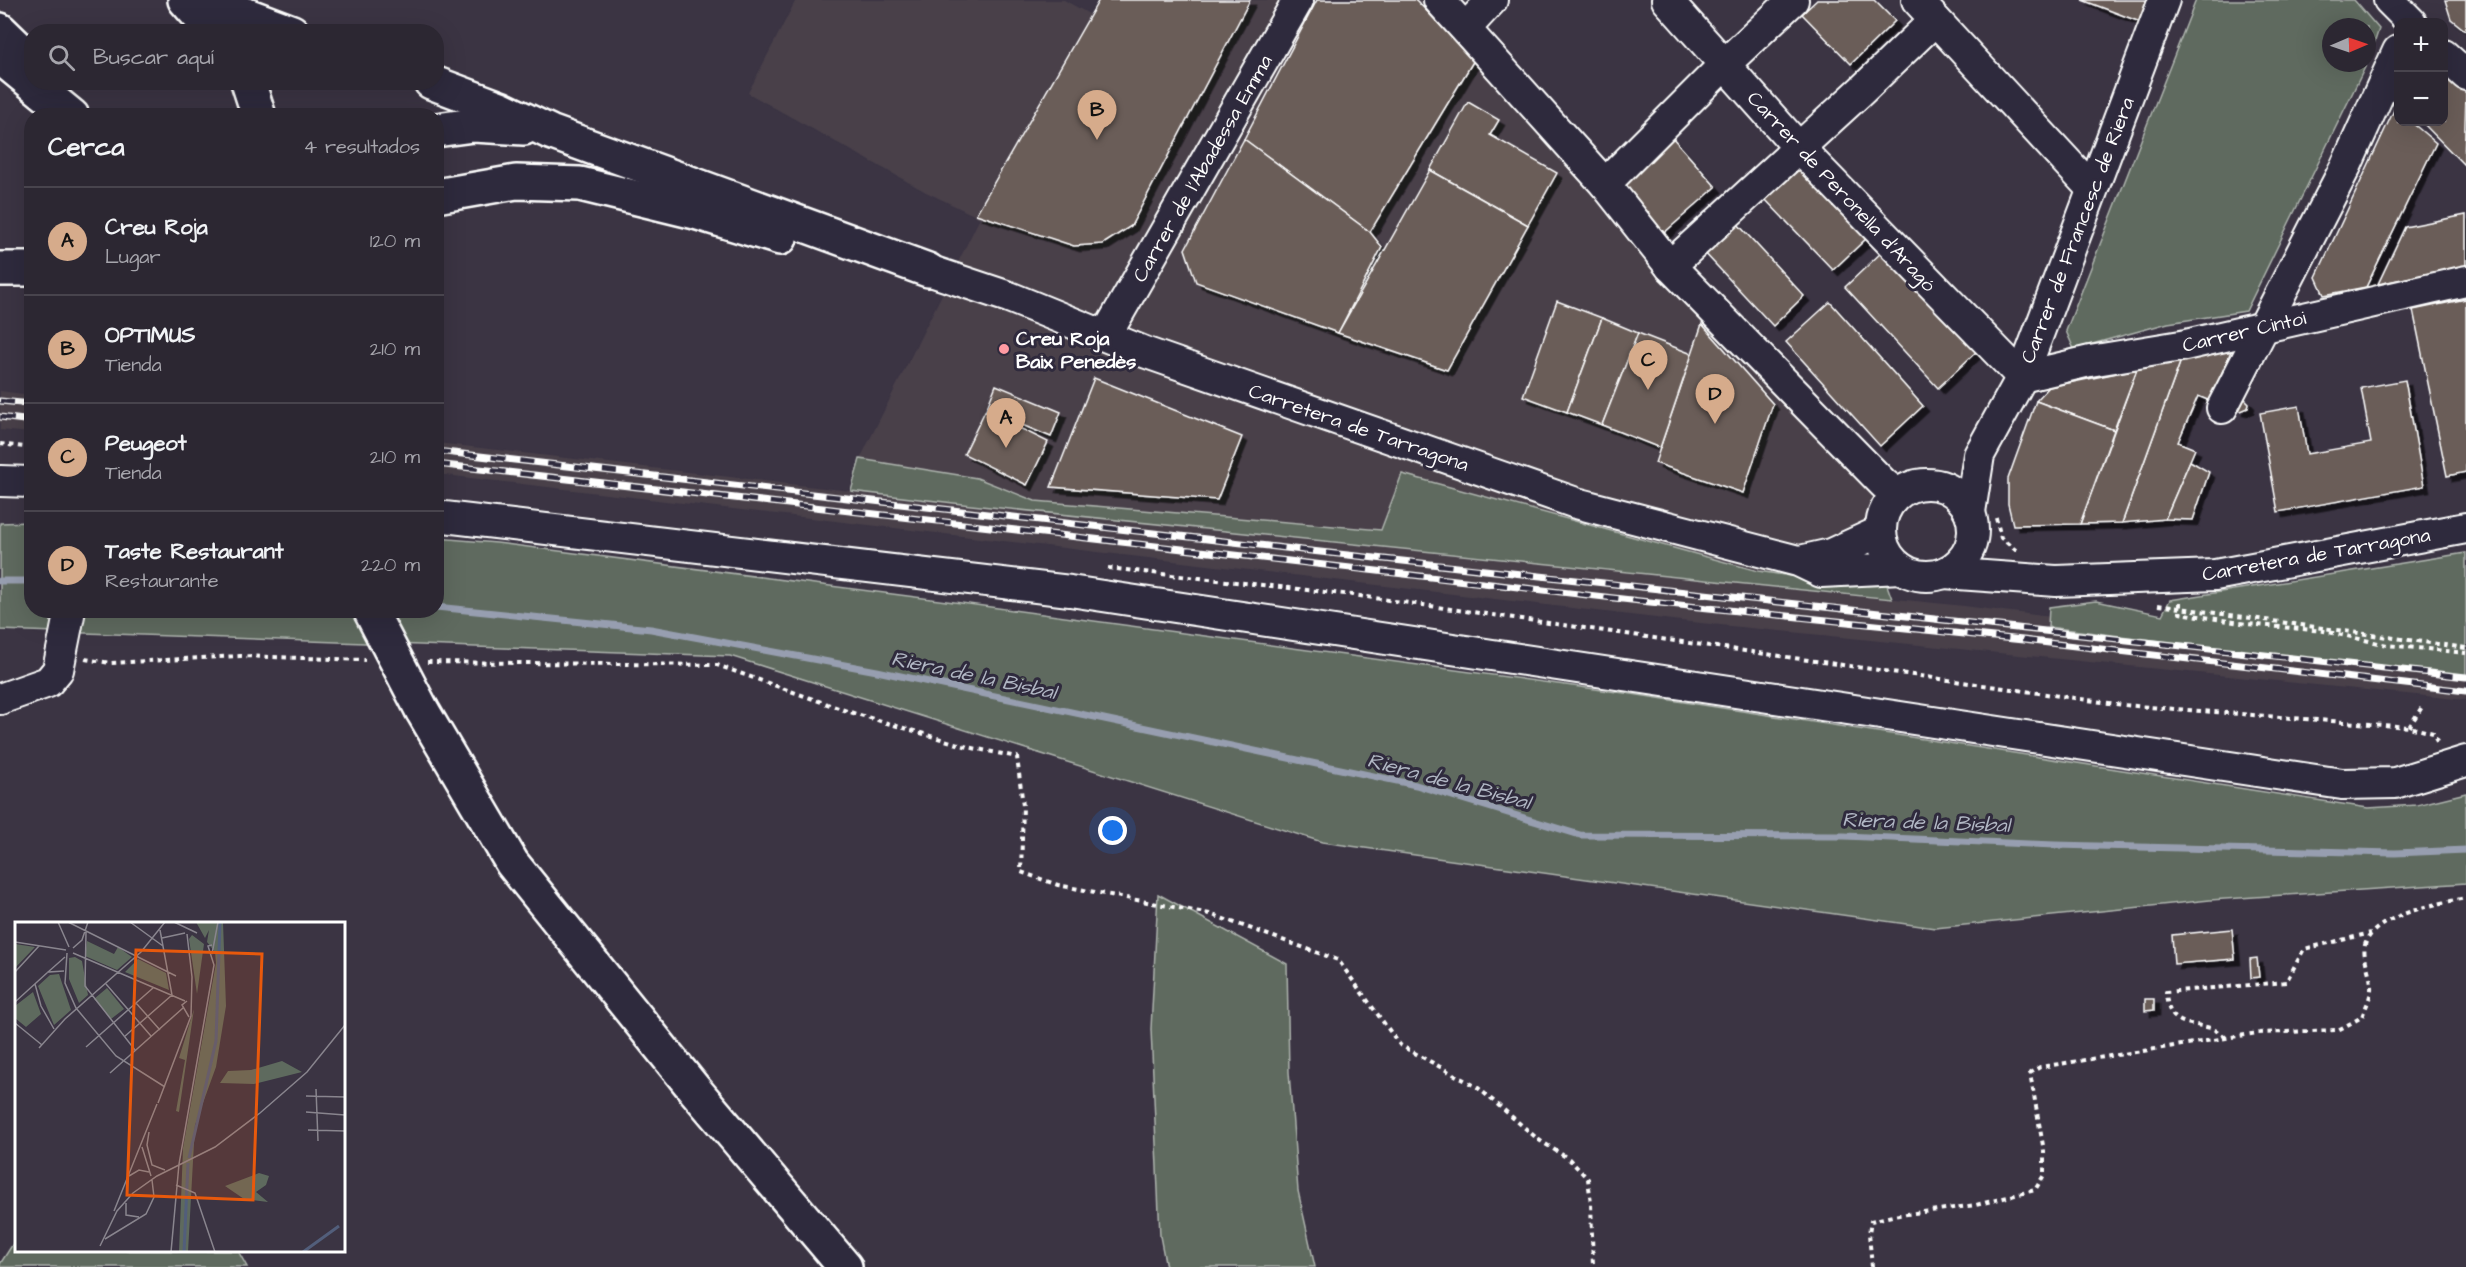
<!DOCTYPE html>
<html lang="es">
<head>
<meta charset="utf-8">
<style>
  :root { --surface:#2c2732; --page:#342f3a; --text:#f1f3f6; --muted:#a6a5ac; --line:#48444d; --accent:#d6ab8b }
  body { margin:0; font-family:"Architects Daughter",sans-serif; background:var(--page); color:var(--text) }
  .controls { position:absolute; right:18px; top:18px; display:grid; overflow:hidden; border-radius:12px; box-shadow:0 6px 24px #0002 }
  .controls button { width:54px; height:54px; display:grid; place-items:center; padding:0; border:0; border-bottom:2px solid var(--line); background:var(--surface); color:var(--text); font:30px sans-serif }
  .compass { position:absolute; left:2322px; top:18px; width:54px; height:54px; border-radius:50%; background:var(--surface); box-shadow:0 6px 24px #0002; rotate:88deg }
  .you { position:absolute; left:1113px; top:831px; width:21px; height:21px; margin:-15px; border:4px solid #fff; border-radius:50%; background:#1a73e8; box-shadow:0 0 0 9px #1a73e833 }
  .badge { display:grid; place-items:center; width:39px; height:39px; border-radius:50%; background:var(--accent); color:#111; font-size:20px; font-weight:700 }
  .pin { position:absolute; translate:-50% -50px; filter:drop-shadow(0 2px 3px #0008) }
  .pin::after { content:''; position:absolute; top:32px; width:21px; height:18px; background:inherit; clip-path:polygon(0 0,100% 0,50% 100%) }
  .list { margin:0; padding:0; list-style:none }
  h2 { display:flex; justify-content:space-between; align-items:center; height:78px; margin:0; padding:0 24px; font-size:26px }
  h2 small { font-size:20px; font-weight:400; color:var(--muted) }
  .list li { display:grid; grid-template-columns:39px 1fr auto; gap:18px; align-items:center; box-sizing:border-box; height:108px; padding:0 24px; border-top:2px solid var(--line) }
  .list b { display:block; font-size:22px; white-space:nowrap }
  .list p { margin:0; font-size:20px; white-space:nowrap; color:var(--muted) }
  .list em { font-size:20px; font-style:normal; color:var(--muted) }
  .icon { flex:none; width:33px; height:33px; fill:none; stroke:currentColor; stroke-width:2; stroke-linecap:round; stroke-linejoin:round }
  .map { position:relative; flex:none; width:2466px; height:1267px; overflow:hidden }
  .search { position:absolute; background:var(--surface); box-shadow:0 6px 24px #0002; left:24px; top:24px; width:420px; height:66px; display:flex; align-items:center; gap:15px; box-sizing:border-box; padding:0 21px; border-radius:24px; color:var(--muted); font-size:22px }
  .panel { position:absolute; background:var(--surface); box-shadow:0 6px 24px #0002; left:24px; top:108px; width:420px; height:510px; border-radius:24px }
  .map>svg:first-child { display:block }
  .built { fill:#49404a }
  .green { fill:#5e6a5e; stroke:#aeb4ae; stroke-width:1.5; fill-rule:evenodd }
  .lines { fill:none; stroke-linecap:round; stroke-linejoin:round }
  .stream { stroke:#979eb0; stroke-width:7 }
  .building { fill:#6a5d59; stroke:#fff; stroke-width:1.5; filter:url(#shadow) }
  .minor-casing { stroke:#fff; stroke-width:34 }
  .highway-casing { stroke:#fff; stroke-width:38 }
  .path { stroke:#fff; stroke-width:4; stroke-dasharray:4.5 4.5; stroke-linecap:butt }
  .minor { stroke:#2f2a3d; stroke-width:30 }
  .highway { stroke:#2f2a3d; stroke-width:33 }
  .rail-casing { stroke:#fff; stroke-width:7 }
  .rail { stroke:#2f2a3d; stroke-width:4.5; stroke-dasharray:14; stroke-linecap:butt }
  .highway-bridge-casing { stroke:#fff; stroke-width:38; stroke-linecap:butt }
  .highway-bridge { stroke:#2f2a3d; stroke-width:33 }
  .poi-dot { fill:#ff9aa2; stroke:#2f2a3d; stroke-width:2 }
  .labels { text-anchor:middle; stroke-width:6; stroke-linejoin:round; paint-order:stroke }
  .street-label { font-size:20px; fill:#fff; stroke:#2f2a3d }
  .poi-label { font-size:20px; font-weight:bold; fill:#fff; stroke:#2f2a3d; text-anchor:start }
  .water-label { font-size:21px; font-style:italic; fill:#b1b7c4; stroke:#2f2a3d }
  .inset-river { fill:none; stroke:#525e7b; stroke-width:3 }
  .inset-road { fill:none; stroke:#89858e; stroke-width:1.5 }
  .view { fill:#e8590c; fill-opacity:0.15; stroke:#e8590c; stroke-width:3 }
  .inset-edge { fill:none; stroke:#fff; stroke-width:3 }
</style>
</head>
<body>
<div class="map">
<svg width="2466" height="1267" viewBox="0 0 2466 1267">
  <defs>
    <filter id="shadow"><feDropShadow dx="5.5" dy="5.5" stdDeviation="0" flood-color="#0009"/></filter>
  </defs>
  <rect width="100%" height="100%" fill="#3b3443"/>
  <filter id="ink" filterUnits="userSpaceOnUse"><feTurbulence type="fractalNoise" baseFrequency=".0167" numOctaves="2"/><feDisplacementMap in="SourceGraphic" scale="12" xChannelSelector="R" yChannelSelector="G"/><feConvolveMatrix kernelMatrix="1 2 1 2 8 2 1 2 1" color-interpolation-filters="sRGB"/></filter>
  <g filter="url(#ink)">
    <g class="built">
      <path d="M 796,0 L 1064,0 L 1091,15 L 1100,0 L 1446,0 L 1878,496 L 1872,547 L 1884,577 L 1831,582 L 1758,571 L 1402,474 L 1382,530 L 1035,501 L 977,478 L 860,459 L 980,218 L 926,192 L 748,93 Z"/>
      <path d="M 0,391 L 31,395 L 31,433 L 0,430 Z"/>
      <path d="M 437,443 L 971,505 L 1964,606 L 2466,669 L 2466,700 L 1681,621 L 437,474 Z"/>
    </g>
    <g class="green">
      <path d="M 2196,0 L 2354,0 L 2379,29 L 2369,59 L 2246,311 L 2168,323 L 2074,349 L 2066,331 ZM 2331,27 L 2367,27 L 2367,63 L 2331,63 Z"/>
      <path d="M 860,459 L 977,478 L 1035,501 L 1381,530 L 1402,474 L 1758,571 L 1831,582 L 1884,577 L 1892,599 L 971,505 L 851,491 Z"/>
      <path d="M 31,522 L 32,610 L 436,610 L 437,538 L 497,543 L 954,602 L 1632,694 L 2368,808 L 2417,805 L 2466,793 L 2466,883 L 2210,900 L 1935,928 L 1322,842 L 730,656 L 0,630 L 0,523 Z"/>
      <path d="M 2466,553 L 2466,679 L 2048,627 L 2049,607 L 2096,601 L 2162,615 L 2170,600 Z"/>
      <path d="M 1158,894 L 1287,964 L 1289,1072 L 1298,1191 L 1315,1267 L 1166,1267 L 1160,1236 L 1151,1029 Z"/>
      <path d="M 16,1239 L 16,1250 L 238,1251 L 247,1267 L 0,1267 L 0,1264 Z"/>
    </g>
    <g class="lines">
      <g class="stream">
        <path d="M 0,581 L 32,581"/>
        <path d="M 436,607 L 651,629 L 877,671 L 1416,785 L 1580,835 L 1844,836 L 2055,845 L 2395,853 L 2466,850"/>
      </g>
    </g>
    <g class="building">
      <path d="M 1099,0 L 1250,0 L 1131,226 L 1103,244 L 1074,246 L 976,214 Z"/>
      <path d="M 1317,0 L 1416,0 L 1474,60 L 1370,232 L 1244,139 Z"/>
      <path d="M 1817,0 L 1874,0 L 1895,21 L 1851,64 L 1802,14 Z"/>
      <path d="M 2082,0 L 2152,0 L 2143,23 Z"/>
      <path d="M 2445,0 L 2466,0 L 2466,31 L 2451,19 Z"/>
      <path d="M 2444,75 L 2466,93 L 2464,165 L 2422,122 L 2444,122 Z"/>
      <path d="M 1468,102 L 1499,120 L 1490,135 L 1557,173 L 1528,225 L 1430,170 Z"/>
      <path d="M 2395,108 L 2398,111 L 2398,122 L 2411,122 L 2436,143 L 2366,287 L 2324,295 L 2316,277 Z"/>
      <path d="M 1672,137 L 1716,187 L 1664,233 L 1620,182 Z"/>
      <path d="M 1244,139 L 1370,232 L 1382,247 L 1338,333 L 1196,282 L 1185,249 Z"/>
      <path d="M 1799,163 L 1869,236 L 1833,270 L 1763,197 Z"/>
      <path d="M 1430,170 L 1528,225 L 1447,370 L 1338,333 Z"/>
      <path d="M 2466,215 L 2466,266 L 2378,284 L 2405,227 Z"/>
      <path d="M 1735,221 L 1804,296 L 1773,326 L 1703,251 Z"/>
      <path d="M 1884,250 L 1977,351 L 1938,388 L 1845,287 Z"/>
      <path d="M 2466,299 L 2466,472 L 2447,476 L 2413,310 Z"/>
      <path d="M 1557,301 L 1602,318 L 1567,412 L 1523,396 Z"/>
      <path d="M 1830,302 L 1923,406 L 1880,446 L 1786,342 Z"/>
      <path d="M 1602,318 L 1638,333 L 1602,425 L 1567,412 Z"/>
      <path d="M 1702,324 L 1773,404 L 1743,493 L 1655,463 Z"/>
      <path d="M 1638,333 L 1692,354 L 1660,448 L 1602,425 Z"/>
      <path d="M 2231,351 L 2210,401 L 2198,396 L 2178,442 L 2195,449 L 2165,519 L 2122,523 L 2181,360 Z"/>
      <path d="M 2181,360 L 2122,523 L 2080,524 L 2137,369 Z"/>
      <path d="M 2137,369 L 2114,430 L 2036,401 L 2049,387 Z"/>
      <path d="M 1094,378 L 1242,437 L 1217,500 L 1051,487 Z"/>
      <path d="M 2405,380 L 2424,486 L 2278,512 L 2260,413 L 2299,406 L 2307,454 L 2371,443 L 2361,388 Z"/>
      <path d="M 996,385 L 1061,412 L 1051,437 L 986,410 Z"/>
      <path d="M 2242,396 L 2249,403 L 2248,408 L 2241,411 L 2237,410 Z"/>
      <path d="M 2036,401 L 2114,430 L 2080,524 L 2013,525 L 2008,504 L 2008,479 Z"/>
      <path d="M 985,411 L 1048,442 L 1027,485 L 964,454 Z"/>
      <path d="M 2190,461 L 2209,472 L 2193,520 L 2165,519 Z"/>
      <path d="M 2232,929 L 2235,959 L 2174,964 L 2172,935 Z"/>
      <path d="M 2257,958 L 2259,977 L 2251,978 L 2250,959 Z"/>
      <path d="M 2145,999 L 2154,999 L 2154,1010 L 2145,1011 Z"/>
    </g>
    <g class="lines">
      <g class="minor-casing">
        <g id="minor">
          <path d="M 1439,0 L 1605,184 L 1670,266 L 1884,484 L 1897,494"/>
          <path d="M 1667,0 L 1799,148 L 2022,377 L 2090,361 L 2181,346 L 2466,281"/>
          <path d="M 1917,0 L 2092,189"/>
          <path d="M 2389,0 L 2411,22"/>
          <path d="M 1466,28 L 1492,0"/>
          <path d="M 2444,55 L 2466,75"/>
          <path d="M 1605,184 L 1725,64 L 1793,0"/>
          <path d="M 1670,266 L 1861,91 L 1935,20"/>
          <path d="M 928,270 L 1009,297 L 1147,353 L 1576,503 L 1798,561 L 1821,572 L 1901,568"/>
          <path d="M 1106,335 L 1298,0"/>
          <path d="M 2222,408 L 2346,166 L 2398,51"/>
          <path d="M 0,481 L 32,482"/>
          <circle cx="1927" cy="530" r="46"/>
          <path d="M 1970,512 L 1979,455 L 2022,377 L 2164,0"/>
          <path d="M 436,516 L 1070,591 L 2342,784 L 2395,783 L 2466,761"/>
          <path d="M 1800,561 L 1831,554 L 1881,531"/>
          <path d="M 1944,573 L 2056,581 L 2215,575 L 2466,528"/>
          <path d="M 0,699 L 48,682 L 58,670 L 70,610"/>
        </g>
      </g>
      <g class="highway-casing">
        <g id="highway">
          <path d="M 185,0 L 213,32"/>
          <path d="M 207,0 L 292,32"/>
          <path d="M 0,30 L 32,61"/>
          <path d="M 0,57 L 72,116"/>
          <path d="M 248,82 L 259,116"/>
          <path d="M 431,82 L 500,108 L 550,132 L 928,270"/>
          <path d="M 436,130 L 473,125 L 524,128"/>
          <path d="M 436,196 L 516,182 L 580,184 L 695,212 L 780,238"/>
          <path d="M 0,269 L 32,269"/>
          <path d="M 422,710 L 512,863 L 695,1090 L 845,1267"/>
        </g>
      </g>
      <g class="path">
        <path d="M 0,444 L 32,448"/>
        <path d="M 1996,518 L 2001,538 L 2018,552"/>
        <path d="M 1108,568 L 1353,595 L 2123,705 L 2409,727 L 2433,733 L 2438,744"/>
        <path d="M 2180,602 L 2180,613 L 2247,624 L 2324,631 L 2387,645 L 2466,653"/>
        <path d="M 2158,605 L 2466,648"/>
        <path d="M 85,659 L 110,663 L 240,656 L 365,660"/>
        <path d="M 427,662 L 717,665 L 850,712 L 968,747 L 1017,757 L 1023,806 L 1021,872 L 1058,885 L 1210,914 L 1338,960 L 1400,1045 L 1477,1087 L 1539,1140 L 1569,1159 L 1588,1179 L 1591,1203 L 1593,1267"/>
        <path d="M 2409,727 L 2422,707"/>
        <path d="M 2225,1037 C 2203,1015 2168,1038 2166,992 L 2286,982 L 2304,949 L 2371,933"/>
        <path d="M 1872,1267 L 1869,1234 L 1871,1221 L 1892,1216 L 1976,1205 L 2035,1190 L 2044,1175 L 2044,1151 L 2030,1073 L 2040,1067 L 2258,1033 L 2338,1030 L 2362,1017 C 2365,1008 2372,996 2371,986 C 2371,974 2362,957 2365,945 C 2373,915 2440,903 2466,898"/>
      </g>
      <use href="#minor" class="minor"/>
      <use href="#highway" class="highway"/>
      <g class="rail-casing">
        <g id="rail">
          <path d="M 0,401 L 32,404"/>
          <path d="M 0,417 L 32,421"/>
          <path d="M 436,451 L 1311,551 L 2466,677"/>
          <path d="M 436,464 L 1640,601 L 2023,640 L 2466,691"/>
        </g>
      </g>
      <use href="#rail" class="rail"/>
      <g class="highway-bridge-casing">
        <path id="highway-bridge" d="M 370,610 L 422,710"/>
      </g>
      <use href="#highway-bridge" class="highway-bridge"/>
    </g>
  </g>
  <circle class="poi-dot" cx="1004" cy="349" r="6"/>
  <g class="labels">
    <g class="street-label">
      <text transform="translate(1202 168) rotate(-60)" y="7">Carrer de l'Abadessa Emma</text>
      <text transform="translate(1842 191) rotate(47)" y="7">Carrer de Peronella d'Aragó</text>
      <text transform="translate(2077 230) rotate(-69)" y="7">Carrer de Francesc de Riera</text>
      <text transform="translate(2244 331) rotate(-13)" y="7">Carrer Cintoi</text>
      <text transform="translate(1359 427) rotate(19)" y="7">Carretera de Tarragona</text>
      <text transform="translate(2316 554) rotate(-10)" y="7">Carretera de Tarragona</text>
    </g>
    <g class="poi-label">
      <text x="1016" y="345">Creu Roja<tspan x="1016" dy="23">Baix Penedès</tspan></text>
    </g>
    <g class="water-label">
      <text transform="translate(974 675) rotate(12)" y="7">Riera de la Bisbal</text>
      <text transform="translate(1449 781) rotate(15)" y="7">Riera de la Bisbal</text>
      <text transform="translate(1926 822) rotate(2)" y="7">Riera de la Bisbal</text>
    </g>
  </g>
  <g transform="translate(15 922)">
    <rect width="330" height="330" fill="#3b3443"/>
    <path d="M 181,0 L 208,0 L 211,84 L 201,145 L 180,203 L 173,330 L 164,330 L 168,226 L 201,41 L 200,30 L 192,20 L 194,8 L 190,16 ZM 177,13 L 189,22 L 182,72 L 174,17 ZM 72,19 L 99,32 L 103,25 L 117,35 L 102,48 L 70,34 ZM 0,22 L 20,25 L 0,46 ZM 60,35 L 67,39 L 73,73 L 64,81 L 54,57 L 54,36 ZM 123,37 L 151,51 L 154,68 L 110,50 ZM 44,52 L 56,88 L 39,103 L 23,64 L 35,53 ZM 92,66 L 109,87 L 96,97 L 79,77 ZM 18,70 L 26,92 L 11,105 L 0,96 L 0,84 ZM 179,87 L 164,190 L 161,189 L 170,138 L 164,136 ZM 267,139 L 287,150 L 239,162 L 205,161 L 213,149 L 236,148 ZM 244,251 L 254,254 L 251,263 L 241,270 L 253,280 L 229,277 L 210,264 Z" fill="#5e6a5e"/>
    <path class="inset-river" d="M 174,236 L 201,119 L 205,0M 169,330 L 173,241M 288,330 L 324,304"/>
    <path class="inset-road" d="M 43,0 L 54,25M 53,0 L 161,54M 115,0 L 148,24M 159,0 L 182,11M 71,10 L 70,64 L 120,128M 147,16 L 170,11M 0,20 L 51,28M 58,26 L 67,18 L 73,0M 52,31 L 50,61 L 61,86 L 101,134 L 150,165M 58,31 L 170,79M 197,32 L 203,0M 49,49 L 33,50 L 50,35M 0,50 L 24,24M 20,62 L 26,84 L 39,107M 91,62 L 136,114M 172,79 L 167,83 L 174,95M 0,80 L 33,50M 121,81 L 145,108M 0,101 L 27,123M 109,115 L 157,73 L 145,8M 71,125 L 138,66M 24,126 L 50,97 L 126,30 L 150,0M 95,151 L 168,86M 301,167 L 303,219M 291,174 L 330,175M 143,181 L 176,94 L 177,55 L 172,12M 291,190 L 330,193M 293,208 L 330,209M 134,210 L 132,223 L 137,243 L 150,248M 127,225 L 136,254M 114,254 L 124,248 L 134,250M 161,263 L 180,271 L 200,330M 111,281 L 111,293 L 124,295M 99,289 L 142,182M 90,317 L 131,292 L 139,275 L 137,258M 85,324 L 102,289 L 118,271 L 142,254 L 200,225 L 245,191 L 292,150 L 330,103M 156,330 L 164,242 L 199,43 L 193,24 L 197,23"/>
    <path class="view" d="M 121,28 L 247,32 L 238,278 L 112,273 Z"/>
    <rect width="330" height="330" class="inset-edge"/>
  </g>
</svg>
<div class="controls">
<button>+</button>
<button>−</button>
</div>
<svg class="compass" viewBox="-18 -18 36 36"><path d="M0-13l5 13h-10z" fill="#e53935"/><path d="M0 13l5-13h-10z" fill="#a6a5ac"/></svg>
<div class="you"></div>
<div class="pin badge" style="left:1006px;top:448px">A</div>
<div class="pin badge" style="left:1097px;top:140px">B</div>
<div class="pin badge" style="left:1648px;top:390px">C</div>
<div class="pin badge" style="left:1715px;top:424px">D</div>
<div class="search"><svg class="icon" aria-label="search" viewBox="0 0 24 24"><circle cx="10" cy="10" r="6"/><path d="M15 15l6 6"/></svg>Buscar aquí</div>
<section class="panel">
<h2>Cerca<small>4 resultados</small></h2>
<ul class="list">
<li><span class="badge">A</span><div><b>Creu Roja</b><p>Lugar</p></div><em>120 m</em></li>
<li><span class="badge">B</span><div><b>OPTIMUS</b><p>Tienda</p></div><em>210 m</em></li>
<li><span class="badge">C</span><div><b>Peugeot</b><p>Tienda</p></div><em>210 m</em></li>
<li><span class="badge">D</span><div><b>Taste Restaurant</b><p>Restaurante</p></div><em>220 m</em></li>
</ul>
</section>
</div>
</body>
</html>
